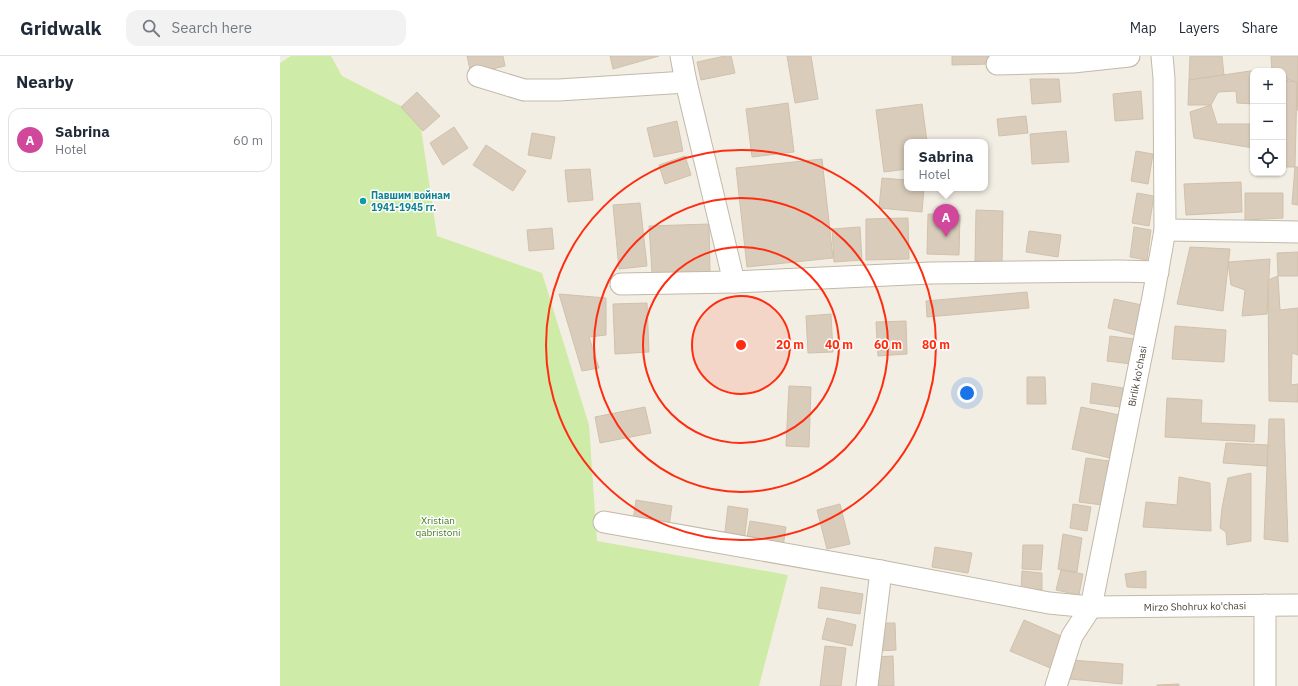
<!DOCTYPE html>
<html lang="en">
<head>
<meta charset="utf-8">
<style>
  :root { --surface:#fff; --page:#f2f2f3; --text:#1f2937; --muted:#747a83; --line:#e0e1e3; --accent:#b45309 }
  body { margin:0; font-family:"IBM Plex Sans",sans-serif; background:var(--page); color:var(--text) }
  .controls { position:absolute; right:12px; top:12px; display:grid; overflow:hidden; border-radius:8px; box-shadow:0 1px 3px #0004 }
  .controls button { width:36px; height:36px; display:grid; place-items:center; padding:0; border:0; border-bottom:1px solid var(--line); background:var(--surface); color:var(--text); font:20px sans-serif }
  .you { position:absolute; left:687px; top:337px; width:14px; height:14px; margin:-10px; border:3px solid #fff; border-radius:50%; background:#1a73e8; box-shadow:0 0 0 6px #1a73e833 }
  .badge { display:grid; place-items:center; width:26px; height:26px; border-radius:50%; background:var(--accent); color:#fff; font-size:13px; font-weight:700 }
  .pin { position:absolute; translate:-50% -33px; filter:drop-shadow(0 1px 2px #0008) }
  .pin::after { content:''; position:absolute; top:21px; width:14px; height:12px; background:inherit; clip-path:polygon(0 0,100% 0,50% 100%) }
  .popup { position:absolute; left:624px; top:83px; width:84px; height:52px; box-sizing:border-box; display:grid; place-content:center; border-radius:8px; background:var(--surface); filter:drop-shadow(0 1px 3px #0005); font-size:13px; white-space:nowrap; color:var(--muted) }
  .popup b { font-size:15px; color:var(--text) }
  .popup::after { content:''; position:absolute; left:50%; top:100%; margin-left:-8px; border:8px solid transparent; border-top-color:var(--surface) }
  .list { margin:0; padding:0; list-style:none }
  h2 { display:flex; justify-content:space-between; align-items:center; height:52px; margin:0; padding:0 16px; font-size:17px }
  h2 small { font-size:13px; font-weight:400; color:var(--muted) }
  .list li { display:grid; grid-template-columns:26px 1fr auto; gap:12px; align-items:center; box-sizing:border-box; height:64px; margin:0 8px 8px; padding:0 8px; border:1px solid var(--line); border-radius:12px }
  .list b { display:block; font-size:15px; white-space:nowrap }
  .list p { margin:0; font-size:13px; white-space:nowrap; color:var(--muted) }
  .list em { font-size:13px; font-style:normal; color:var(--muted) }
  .icon { flex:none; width:22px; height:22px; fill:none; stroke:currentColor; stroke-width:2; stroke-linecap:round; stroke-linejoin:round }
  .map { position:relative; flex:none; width:1018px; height:630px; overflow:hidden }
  header { display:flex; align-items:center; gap:24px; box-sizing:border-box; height:56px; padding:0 20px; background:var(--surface); border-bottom:1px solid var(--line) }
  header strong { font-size:19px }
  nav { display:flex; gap:22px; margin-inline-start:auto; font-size:14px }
  .search { width:280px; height:36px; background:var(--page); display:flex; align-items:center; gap:10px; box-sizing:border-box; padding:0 14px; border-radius:12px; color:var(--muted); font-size:15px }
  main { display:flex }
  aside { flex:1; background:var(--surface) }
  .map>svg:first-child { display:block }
  .green { fill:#cfeba8 }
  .building { fill:#d9ccbb; stroke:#d1c1ab }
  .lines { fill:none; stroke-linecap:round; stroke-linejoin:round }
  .minor-casing { stroke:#c2b9a8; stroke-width:23 }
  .minor { stroke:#fff; stroke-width:21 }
  .ring { fill:none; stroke:#ff2c0f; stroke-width:2 }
  .culture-dot { fill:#0f9aa8; stroke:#fff; stroke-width:1.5 }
  .labels { text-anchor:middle; stroke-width:3; stroke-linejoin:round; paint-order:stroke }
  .culture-label { font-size:10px; font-weight:bold; fill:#0d838f; stroke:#fff; text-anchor:start }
  .street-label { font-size:10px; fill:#463e33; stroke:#fff }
  .park-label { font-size:10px; fill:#467b22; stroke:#fff }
  .centre { fill:#ff2c0f; stroke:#fff; stroke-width:2 }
  .ring-label { font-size:12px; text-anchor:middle; font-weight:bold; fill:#ff2c0f; stroke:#fff; stroke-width:3; stroke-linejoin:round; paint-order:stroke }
</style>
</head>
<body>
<header>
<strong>Gridwalk</strong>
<div class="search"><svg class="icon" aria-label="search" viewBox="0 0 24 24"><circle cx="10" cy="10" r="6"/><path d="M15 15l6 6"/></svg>Search here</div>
<nav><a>Map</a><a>Layers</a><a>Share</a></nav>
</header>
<main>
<aside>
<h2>Nearby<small></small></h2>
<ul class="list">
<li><span class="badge" style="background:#d1479c">A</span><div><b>Sabrina</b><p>Hotel</p></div><em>60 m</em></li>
</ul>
</aside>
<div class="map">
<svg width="1018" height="630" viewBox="0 0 1018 630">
  <rect width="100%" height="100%" fill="#f3eee3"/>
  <path class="green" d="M 11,0 L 51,0 L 62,20 L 139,59 L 157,180 L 262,217 L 309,369 L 317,485 L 508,519 L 479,630 L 0,630 L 0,7 Z"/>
  <g class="building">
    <path d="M 187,0 L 223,0 L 225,10 L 191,18 Z"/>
    <path d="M 330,0 L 379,0 L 333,13 Z"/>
    <path d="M 445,0 L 451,0 L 455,17 L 421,24 L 417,6 Z"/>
    <path d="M 507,0 L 531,0 L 538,43 L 515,47 Z"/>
    <path d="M 672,0 L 711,0 L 711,8 L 672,9 Z"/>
    <path d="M 910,0 L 942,0 L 944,19 L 909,24 Z"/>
    <path d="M 991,0 L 1018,0 L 1018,54 L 1017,54 L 1017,26 L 1003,22 L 1003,15 L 992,15 Z"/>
    <path d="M 977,14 L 977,15 L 973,15 L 973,48 L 957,47 L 956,35 L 938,36 L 931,49 L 908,49 L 909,24 Z"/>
    <path d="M 750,23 L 779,23 L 781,46 L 752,48 Z"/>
    <path d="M 1003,24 L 1017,26 L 1015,111 L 1003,111 Z"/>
    <path d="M 861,35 L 863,63 L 835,65 L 833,38 Z"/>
    <path d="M 137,36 L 160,60 L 143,75 L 121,51 Z"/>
    <path d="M 508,47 L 514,96 L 472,101 L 466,53 Z"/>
    <path d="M 642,48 L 647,86 L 627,86 L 627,113 L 604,116 L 596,54 Z"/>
    <path d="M 931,49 L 937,68 L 973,68 L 973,92 L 914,82 L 910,56 Z"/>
    <path d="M 746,60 L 748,77 L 719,80 L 717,63 Z"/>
    <path d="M 397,65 L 403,95 L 374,101 L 367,72 Z"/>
    <path d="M 174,71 L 188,92 L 163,109 L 150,87 Z"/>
    <path d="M 786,75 L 789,106 L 752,108 L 750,78 Z"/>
    <path d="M 252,77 L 275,81 L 271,103 L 248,99 Z"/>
    <path d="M 206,89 L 246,115 L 233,135 L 193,109 Z"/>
    <path d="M 856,95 L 873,98 L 868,128 L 851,125 Z"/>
    <path d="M 405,100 L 411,119 L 385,128 L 379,109 Z"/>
    <path d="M 542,103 L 553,202 L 467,211 L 456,112 Z"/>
    <path d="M 1015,111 L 1018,111 L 1018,149 L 1012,148 Z"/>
    <path d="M 310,113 L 313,144 L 288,146 L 285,114 Z"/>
    <path d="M 602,122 L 627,124 L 627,132 L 644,132 L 642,156 L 599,152 Z"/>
    <path d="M 961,126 L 962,156 L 906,159 L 904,128 Z"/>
    <path d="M 857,137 L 874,140 L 869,170 L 852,167 Z"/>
    <path d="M 965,137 L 1003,137 L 1003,162 L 965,164 Z"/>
    <path d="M 360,147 L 367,210 L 339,213 L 333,149 Z"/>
    <path d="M 696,154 L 723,155 L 722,206 L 695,205 Z"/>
    <path d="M 648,158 L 680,159 L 679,199 L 647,198 Z"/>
    <path d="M 628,162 L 629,203 L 586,204 L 586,163 Z"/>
    <path d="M 429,168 L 430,216 L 372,217 L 369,170 Z"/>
    <path d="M 580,171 L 582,204 L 554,206 L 552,173 Z"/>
    <path d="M 854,171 L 871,174 L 867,204 L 850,201 Z"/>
    <path d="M 272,172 L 274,193 L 249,195 L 247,174 Z"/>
    <path d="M 749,175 L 781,179 L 778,201 L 746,196 Z"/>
    <path d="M 910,191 L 950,193 L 943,255 L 897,248 Z"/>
    <path d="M 1018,196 L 1018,220 L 998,220 L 997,197 Z"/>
    <path d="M 990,203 L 987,258 L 962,260 L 965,234 L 951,229 L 948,206 Z"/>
    <path d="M 998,220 L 1000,254 L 1018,252 L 1018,299 L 1012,297 L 1011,329 L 1018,328 L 1018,346 L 989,345 L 988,224 Z"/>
    <path d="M 747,236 L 749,252 L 647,261 L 646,245 Z"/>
    <path d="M 279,238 L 326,242 L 326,279 L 309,281 L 319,312 L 302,315 Z"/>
    <path d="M 834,243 L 862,249 L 855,279 L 828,272 Z"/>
    <path d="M 367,247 L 369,296 L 335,298 L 333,248 Z"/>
    <path d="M 551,258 L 553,296 L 528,297 L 526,260 Z"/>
    <path d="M 626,265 L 627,298 L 598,300 L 596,266 Z"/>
    <path d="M 895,270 L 946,274 L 944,306 L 892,303 Z"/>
    <path d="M 830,280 L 854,283 L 851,308 L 827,305 Z"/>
    <path d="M 747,321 L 765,321 L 766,348 L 747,348 Z"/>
    <path d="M 812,327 L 843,332 L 840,351 L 810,347 Z"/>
    <path d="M 509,330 L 531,331 L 529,391 L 506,390 Z"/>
    <path d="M 887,342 L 922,344 L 921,367 L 975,369 L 974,386 L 885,381 Z"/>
    <path d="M 365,351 L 371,377 L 320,387 L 315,361 Z"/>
    <path d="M 801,351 L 839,359 L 830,402 L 792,393 Z"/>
    <path d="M 989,363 L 1004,363 L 1008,486 L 984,483 Z"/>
    <path d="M 946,387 L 988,389 L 987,410 L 943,407 Z"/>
    <path d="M 806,402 L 829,405 L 822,449 L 799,446 Z"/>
    <path d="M 971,417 L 971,485 L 947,489 L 946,476 L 940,472 L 942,452 L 948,422 Z"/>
    <path d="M 899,421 L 930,427 L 931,475 L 863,471 L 866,446 L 897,449 Z"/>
    <path d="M 356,444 L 392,450 L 389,470 L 353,465 Z"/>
    <path d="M 560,448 L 570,488 L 547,493 L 537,454 Z"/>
    <path d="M 793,448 L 811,451 L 807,475 L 790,472 Z"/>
    <path d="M 448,450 L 468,453 L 464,486 L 444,484 Z"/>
    <path d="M 470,465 L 506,471 L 503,491 L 466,486 Z"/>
    <path d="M 783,478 L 802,482 L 797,516 L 778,513 Z"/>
    <path d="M 743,489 L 763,489 L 761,514 L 742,513 Z"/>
    <path d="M 655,491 L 692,497 L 688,517 L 652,511 Z"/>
    <path d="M 781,514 L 803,518 L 799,539 L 776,534 Z"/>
    <path d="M 742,515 L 762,517 L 762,534 L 741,533 Z"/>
    <path d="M 866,515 L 866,532 L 847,531 L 845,518 Z"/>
    <path d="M 541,531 L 583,538 L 580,558 L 538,552 Z"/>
    <path d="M 547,562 L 576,569 L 572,590 L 542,583 Z"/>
    <path d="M 744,564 L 788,583 L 775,614 L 730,595 Z"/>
    <path d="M 597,567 L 615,567 L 616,594 L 598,595 Z"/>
    <path d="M 545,590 L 566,592 L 561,630 L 540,630 Z"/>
    <path d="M 613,600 L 614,630 L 595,630 L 594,601 Z"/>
    <path d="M 791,604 L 843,608 L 842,628 L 790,623 Z"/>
    <path d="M 899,628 L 899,630 L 877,630 L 877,629 Z"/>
  </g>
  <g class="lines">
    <g class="minor-casing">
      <g id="minor">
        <path d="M 401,0 L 406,26 L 454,226"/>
        <path d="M 717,8 L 793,6 L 849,0"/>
        <path d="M 198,20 L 244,34 L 279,34 L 406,26"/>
        <path d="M 885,174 L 1018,176"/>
        <path d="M 341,228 L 454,226 L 651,217 L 840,215 L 878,216"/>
        <path d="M 324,466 L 601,515 L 769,547 L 811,551 L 1018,549"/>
        <path d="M 587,630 L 601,515"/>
        <path d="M 776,630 L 792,580 L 811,551 L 873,241 L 885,174 L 884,22 L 882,0"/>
        <path d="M 985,630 L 985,549"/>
      </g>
    </g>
    <use href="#minor" class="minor"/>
  </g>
  <circle cx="461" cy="289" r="49" fill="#ff2c0f" fill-opacity=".12"/>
  <g class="ring">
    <circle cx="461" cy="289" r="49"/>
    <circle cx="461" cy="289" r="98"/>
    <circle cx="461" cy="289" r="147"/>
    <circle cx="461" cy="289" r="195"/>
  </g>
  <circle class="culture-dot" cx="83" cy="145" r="4"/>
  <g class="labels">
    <g class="culture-label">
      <text x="91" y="143">Павшим войнам<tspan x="91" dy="12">1941-1945 гг.</tspan></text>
    </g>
    <g class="street-label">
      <text transform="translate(857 320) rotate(-79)" y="4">Birlik ko'chasi</text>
      <text transform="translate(915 550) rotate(-1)" y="4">Mirzo Shohrux ko'chasi</text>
    </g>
    <g class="park-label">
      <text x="158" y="468">Xristian<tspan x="158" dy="12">qabristoni</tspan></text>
    </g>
  </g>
  <circle cx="461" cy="289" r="6" class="centre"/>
  <g class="ring-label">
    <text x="510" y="293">20 m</text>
    <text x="559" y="293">40 m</text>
    <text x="608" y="293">60 m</text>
    <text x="656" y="293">80 m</text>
  </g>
</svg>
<div class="controls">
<button>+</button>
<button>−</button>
<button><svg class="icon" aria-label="locate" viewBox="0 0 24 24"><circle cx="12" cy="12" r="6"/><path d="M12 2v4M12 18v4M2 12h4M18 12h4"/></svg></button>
</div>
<div class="you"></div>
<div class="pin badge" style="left:666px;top:181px;background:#d1479c">A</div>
<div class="popup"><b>Sabrina</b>Hotel</div>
</div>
</main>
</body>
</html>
